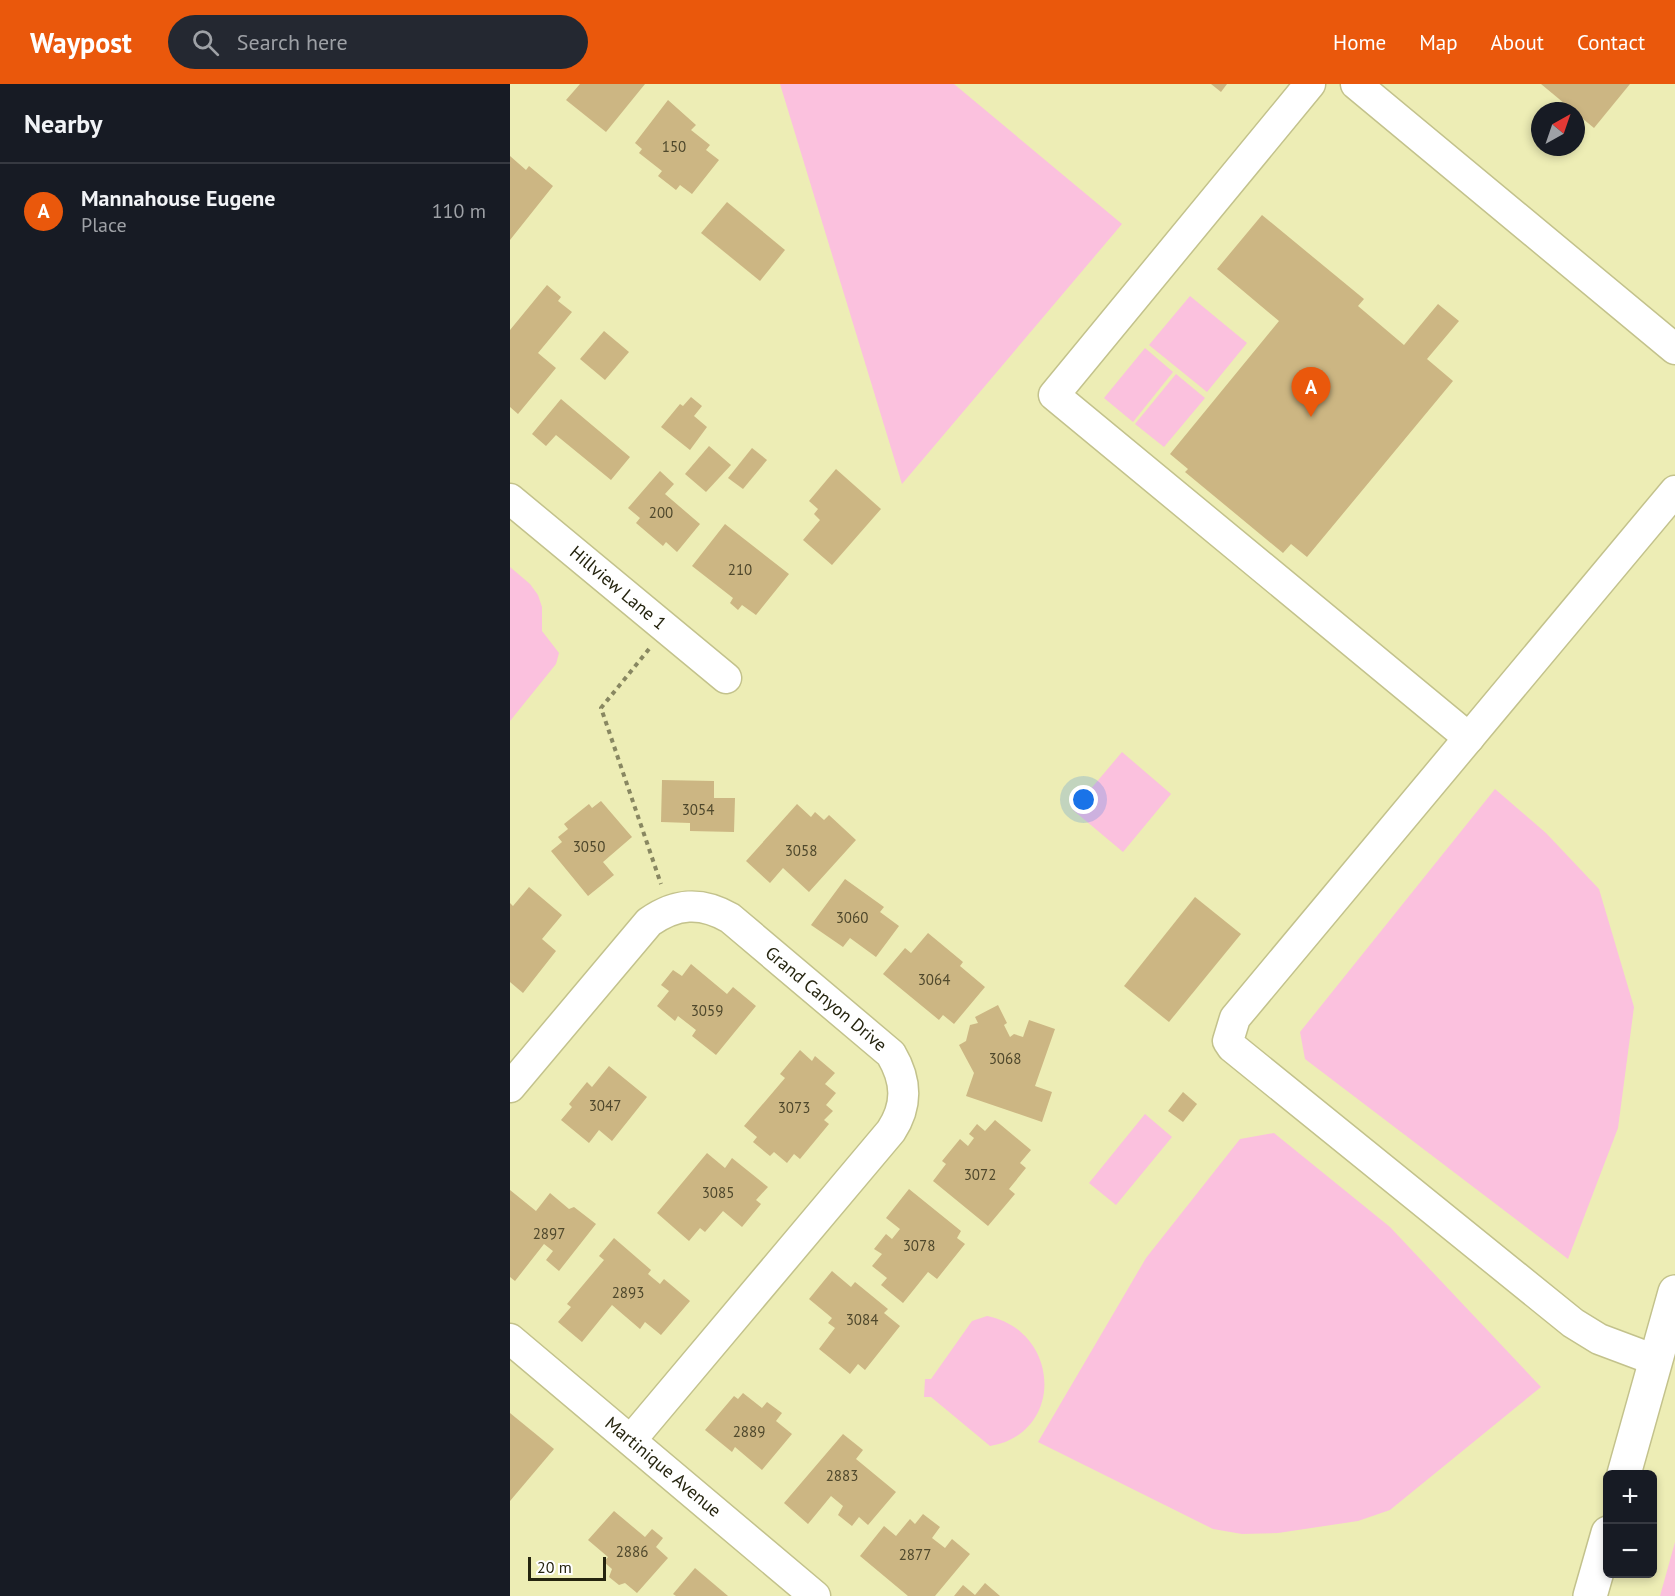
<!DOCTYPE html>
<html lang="en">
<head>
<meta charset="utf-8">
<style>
  :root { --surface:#171b24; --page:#242831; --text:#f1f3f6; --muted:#9ea1a6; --line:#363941; --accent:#ea580c }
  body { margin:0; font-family:"PT Sans",sans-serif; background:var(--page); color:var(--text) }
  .controls { position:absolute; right:18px; bottom:18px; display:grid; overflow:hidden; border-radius:9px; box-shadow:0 3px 9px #0003 }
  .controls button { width:54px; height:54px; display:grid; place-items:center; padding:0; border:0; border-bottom:2px solid var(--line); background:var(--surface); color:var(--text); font:30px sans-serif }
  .compass { position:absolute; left:1021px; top:18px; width:54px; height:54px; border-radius:50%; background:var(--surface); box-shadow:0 3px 9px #0003; rotate:40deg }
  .scale { position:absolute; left:18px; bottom:15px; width:78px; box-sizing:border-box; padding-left:6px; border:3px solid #25240f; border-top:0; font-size:16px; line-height:21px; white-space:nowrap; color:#25240f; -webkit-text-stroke:4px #fff; paint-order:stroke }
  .you { position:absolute; left:574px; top:716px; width:21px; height:21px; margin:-15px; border:4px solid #fff; border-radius:50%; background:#1a73e8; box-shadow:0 0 0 9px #1a73e833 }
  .badge { display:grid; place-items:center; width:39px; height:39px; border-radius:50%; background:var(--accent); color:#fff; font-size:20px; font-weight:700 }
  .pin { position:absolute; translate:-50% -50px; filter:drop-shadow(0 2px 3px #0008) }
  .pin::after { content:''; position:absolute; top:32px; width:21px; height:18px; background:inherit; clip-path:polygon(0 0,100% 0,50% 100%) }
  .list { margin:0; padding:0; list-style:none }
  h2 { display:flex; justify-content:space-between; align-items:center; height:78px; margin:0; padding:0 24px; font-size:26px }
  h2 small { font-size:20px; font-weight:400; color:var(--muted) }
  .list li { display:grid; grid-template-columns:39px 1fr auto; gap:18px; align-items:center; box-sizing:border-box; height:96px; padding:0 24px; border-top:2px solid var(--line) }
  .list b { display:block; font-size:22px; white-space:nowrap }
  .list p { margin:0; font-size:20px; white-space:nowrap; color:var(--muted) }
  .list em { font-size:20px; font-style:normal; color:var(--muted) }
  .icon { flex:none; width:33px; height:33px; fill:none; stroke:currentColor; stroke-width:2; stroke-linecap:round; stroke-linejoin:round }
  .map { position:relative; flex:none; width:1165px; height:1512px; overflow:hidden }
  header { display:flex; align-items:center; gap:36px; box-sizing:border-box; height:84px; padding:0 30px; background:var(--accent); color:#fff }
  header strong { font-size:28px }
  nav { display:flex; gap:33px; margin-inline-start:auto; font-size:21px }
  .search { width:420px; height:54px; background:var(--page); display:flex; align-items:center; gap:15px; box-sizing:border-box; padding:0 21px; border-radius:33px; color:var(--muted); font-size:22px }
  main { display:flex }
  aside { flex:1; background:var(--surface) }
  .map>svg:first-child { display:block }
  .green { fill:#fbc1de }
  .building { fill:#ccb683 }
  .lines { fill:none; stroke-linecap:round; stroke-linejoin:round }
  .minor-casing { stroke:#c3c28c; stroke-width:33 }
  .major-casing { stroke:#c3c28c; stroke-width:36 }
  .path { stroke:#888761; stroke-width:4; stroke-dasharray:4.5 4.5; stroke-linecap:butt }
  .minor { stroke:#fff; stroke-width:30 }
  .major { stroke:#fff; stroke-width:33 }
  .labels { text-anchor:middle; stroke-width:5; stroke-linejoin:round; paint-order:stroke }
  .number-label { font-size:15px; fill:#4f482c }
  .street-label { font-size:18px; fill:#25240f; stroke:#fff }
</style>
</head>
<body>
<header>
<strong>Waypost</strong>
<div class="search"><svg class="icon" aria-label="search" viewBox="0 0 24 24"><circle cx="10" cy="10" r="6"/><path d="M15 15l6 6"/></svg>Search here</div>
<nav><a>Home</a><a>Map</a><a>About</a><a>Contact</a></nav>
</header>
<main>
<aside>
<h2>Nearby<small></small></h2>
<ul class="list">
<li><span class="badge">A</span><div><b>Mannahouse Eugene</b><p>Place</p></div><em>110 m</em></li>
</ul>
</aside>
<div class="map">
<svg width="1165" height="1512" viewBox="0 0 1165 1512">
  <rect width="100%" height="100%" fill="#ededb5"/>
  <g class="green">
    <path d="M 270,0 L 444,0 L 612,140 L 392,400 Z"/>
    <path d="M 680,212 L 737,259 L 697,308 L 639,261 Z"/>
    <path d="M 635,264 L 663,288 L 623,338 L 594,314 Z"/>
    <path d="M 666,290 L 695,314 L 654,363 L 625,340 Z"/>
    <path d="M 0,483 L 20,500 L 28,511 L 32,523 L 32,547 L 49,569 L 46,580 L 0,637 Z"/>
    <path d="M 612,668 L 661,710 L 613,768 L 563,726 Z"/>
    <path d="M 985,705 L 1036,749 L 1089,805 L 1124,923 L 1108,1044 L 1058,1175 L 795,975 L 790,948 Z"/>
    <path d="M 635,1030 L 662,1053 L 606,1121 L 579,1099 Z"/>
    <path d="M 764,1049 L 880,1143 L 1031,1303 L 880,1426 L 848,1437 L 768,1449 L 732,1450 L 703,1445 L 528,1358 L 636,1174 L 730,1055 Z"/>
    <path d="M 477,1232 C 550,1246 556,1349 480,1362 L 421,1313 L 414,1313 L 415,1295 L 421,1295 L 462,1237 Z"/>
    <path d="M 1165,1458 L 1165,1512 L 1150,1512 Z"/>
  </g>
  <g class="building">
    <path d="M 70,0 L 135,0 L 96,48 L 56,16 Z"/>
    <path d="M 701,0 L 717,0 L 711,8 Z"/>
    <path d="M 1031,0 L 1120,0 L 1084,44 Z"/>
    <path d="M 158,16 L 186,41 L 181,46 L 200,61 L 196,66 L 209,76 L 182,110 L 170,101 L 166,106 L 148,92 L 152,87 L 129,69 L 132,65 L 125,59 Z"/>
    <path d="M 0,72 L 16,86 L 19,82 L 43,102 L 0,156 Z"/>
    <path d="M 217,118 L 275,166 L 250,197 L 191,149 Z"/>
    <path d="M 752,131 L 854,215 L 848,222 L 894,261 L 928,220 L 949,237 L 917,275 L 943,297 L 797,473 L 781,460 L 773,469 L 675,388 L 678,385 L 660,370 L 769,237 L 707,185 Z"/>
    <path d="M 37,201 L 51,213 L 48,217 L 62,228 L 28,269 L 46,284 L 8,330 L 0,323 L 0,246 Z"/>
    <path d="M 94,247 L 119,268 L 95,296 L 70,275 Z"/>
    <path d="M 181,313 L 192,322 L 184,332 L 197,343 L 180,366 L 151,343 L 170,320 L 173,322 Z"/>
    <path d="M 51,315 L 120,373 L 101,396 L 46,351 L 36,362 L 22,350 Z"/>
    <path d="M 199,362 L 221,381 L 196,408 L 175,390 Z"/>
    <path d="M 242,364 L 257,376 L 233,405 L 218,394 Z"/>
    <path d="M 326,385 L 371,425 L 322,481 L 293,456 L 310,436 L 304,430 L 308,425 L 299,417 Z"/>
    <path d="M 150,387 L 164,400 L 155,410 L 190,440 L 167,468 L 156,458 L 153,462 L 126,439 L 130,434 L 118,424 Z"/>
    <path d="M 215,440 L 279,490 L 246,531 L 232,521 L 228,526 L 220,519 L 223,514 L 182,482 Z"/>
    <path d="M 152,696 L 204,697 L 204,714 L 225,714 L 224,748 L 180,747 L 180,739 L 151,738 Z"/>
    <path d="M 91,717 L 122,753 L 93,778 L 104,791 L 78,812 L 41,767 L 52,758 L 48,753 L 58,745 L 54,740 L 79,720 L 82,724 Z"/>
    <path d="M 287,720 L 301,733 L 305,728 L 314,736 L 319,731 L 346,756 L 299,808 L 273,784 L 260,799 L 236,777 Z"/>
    <path d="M 335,795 L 374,823 L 370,828 L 389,842 L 366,873 L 340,854 L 333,863 L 301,841 Z"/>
    <path d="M 19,803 L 52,831 L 32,855 L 46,867 L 13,909 L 0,898 L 0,819 L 3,822 Z"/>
    <path d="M 685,813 L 731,850 L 659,938 L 614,902 Z"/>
    <path d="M 418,849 L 453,878 L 450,882 L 475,903 L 444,940 L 433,931 L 429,936 L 373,890 L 395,864 L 401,869 Z"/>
    <path d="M 181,880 L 217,910 L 223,903 L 246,922 L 206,971 L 182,952 L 186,946 L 168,932 L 165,937 L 147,922 L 159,907 L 151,901 L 163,886 L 172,892 Z"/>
    <path d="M 488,921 L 497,939 L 494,941 L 500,953 L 504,950 L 513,953 L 519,936 L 545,945 L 525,1002 L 542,1008 L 532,1038 L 456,1012 L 464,989 L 449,961 L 456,957 L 460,941 L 468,939 L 465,933 Z"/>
    <path d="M 290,966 L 302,977 L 305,972 L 325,989 L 315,1000 L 326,1009 L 316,1021 L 323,1027 L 314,1036 L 319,1040 L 290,1075 L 284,1070 L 277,1079 L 264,1068 L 260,1072 L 243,1058 L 247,1053 L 234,1042 L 275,994 L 270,990 Z"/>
    <path d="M 99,982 L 137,1013 L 102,1057 L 89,1046 L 79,1059 L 51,1036 L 62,1023 L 59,1020 L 77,998 L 82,1003 Z"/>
    <path d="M 673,1008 L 687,1020 L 673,1038 L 658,1027 Z"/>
    <path d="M 485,1036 L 521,1066 L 510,1079 L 516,1084 L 499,1105 L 505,1110 L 478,1142 L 423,1097 L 436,1080 L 432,1077 L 450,1055 L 458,1062 L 464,1054 L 459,1050 L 467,1040 L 475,1047 Z"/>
    <path d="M 197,1069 L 215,1084 L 222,1074 L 258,1103 L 246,1116 L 251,1120 L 232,1143 L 213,1127 L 195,1148 L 190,1144 L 179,1157 L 147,1129 Z"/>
    <path d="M 399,1105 L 451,1147 L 447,1154 L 455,1160 L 427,1195 L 418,1188 L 393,1219 L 371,1201 L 377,1194 L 362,1182 L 372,1170 L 364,1165 L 376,1150 L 382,1155 L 390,1145 L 376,1134 Z"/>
    <path d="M 0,1106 L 26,1127 L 40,1109 L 59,1125 L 64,1123 L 86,1140 L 49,1187 L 36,1176 L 43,1167 L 34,1160 L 5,1197 L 0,1193 Z"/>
    <path d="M 104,1154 L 141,1186 L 138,1190 L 150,1200 L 154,1195 L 180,1217 L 151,1251 L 135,1238 L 130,1245 L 102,1221 L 72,1258 L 48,1238 L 61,1223 L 57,1220 L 94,1176 L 89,1172 Z"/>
    <path d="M 322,1187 L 341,1203 L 345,1198 L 378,1225 L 374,1229 L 390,1242 L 355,1286 L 348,1280 L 340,1290 L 309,1265 L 325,1244 L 318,1239 L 322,1234 L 299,1215 Z"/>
    <path d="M 233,1309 L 252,1324 L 257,1318 L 272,1329 L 266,1337 L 282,1350 L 252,1386 L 225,1363 L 222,1368 L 195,1346 L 224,1312 L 228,1315 Z"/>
    <path d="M 0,1329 L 44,1365 L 0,1417 Z"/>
    <path d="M 333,1350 L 353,1366 L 346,1375 L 386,1408 L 358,1441 L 349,1433 L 342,1442 L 328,1431 L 333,1422 L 321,1412 L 298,1440 L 274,1419 Z"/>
    <path d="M 104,1427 L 135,1453 L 142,1445 L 153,1454 L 146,1463 L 158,1474 L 127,1509 L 115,1499 L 109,1501 L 99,1493 L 102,1485 L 94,1478 L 98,1473 L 78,1456 Z"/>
    <path d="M 413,1430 L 430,1443 L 422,1454 L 435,1464 L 442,1455 L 460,1470 L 425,1512 L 398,1512 L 350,1472 L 374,1442 L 386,1452 L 400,1435 L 405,1440 Z"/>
    <path d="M 185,1484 L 218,1512 L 166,1512 L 163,1510 Z"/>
    <path d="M 475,1499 L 490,1512 L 444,1512 L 453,1501 L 465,1511 Z"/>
  </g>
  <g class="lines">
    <g class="minor-casing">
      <g id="minor">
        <path d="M 800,0 L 544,311 L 959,654"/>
        <path d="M 846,0 L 1165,265"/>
        <path d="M 0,415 L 216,594"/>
        <path d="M 0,1003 L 139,838 C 166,819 191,817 220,834 L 381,970 C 397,997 398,1021 381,1047 L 121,1356"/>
        <path d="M 0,1255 L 305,1512"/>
        <path d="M 1145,1276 L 1089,1255 L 1063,1239 L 722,963 L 718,957 L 725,934 L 1165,407"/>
      </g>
    </g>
    <g class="major-casing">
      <g id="major">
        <path d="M 1114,1390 L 1165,1208"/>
        <path d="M 1080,1512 L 1098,1449"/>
      </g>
    </g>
    <path class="path" d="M 139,565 L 91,624 L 151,800"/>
    <use href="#minor" class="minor"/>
    <use href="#major" class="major"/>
  </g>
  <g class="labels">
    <g class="number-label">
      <text x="164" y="68">150</text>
      <text x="151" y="434">200</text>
      <text x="230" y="491">210</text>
      <text x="188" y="731">3054</text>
      <text x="79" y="768">3050</text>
      <text x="291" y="772">3058</text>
      <text x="342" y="839">3060</text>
      <text x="424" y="901">3064</text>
      <text x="197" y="932">3059</text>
      <text x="495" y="980">3068</text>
      <text x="95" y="1027">3047</text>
      <text x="284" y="1029">3073</text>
      <text x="470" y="1096">3072</text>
      <text x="208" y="1114">3085</text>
      <text x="39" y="1155">2897</text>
      <text x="409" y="1167">3078</text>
      <text x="118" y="1214">2893</text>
      <text x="352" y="1241">3084</text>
      <text x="239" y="1353">2889</text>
      <text x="332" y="1397">2883</text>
      <text x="122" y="1473">2886</text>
      <text x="405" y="1476">2877</text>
    </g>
    <g class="street-label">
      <text transform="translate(108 504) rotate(40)" y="6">Hillview Lane 1</text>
      <text transform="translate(316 915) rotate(40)" y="6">Grand Canyon Drive</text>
      <text transform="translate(153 1383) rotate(40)" y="6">Martinique Avenue</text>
    </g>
  </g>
</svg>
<div class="controls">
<button>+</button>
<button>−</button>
</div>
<svg class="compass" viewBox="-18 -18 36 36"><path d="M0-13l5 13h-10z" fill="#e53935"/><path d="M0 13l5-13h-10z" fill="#9ea1a6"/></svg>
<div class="scale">20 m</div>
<div class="you"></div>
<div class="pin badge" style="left:801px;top:333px">A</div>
</div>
</main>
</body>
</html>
